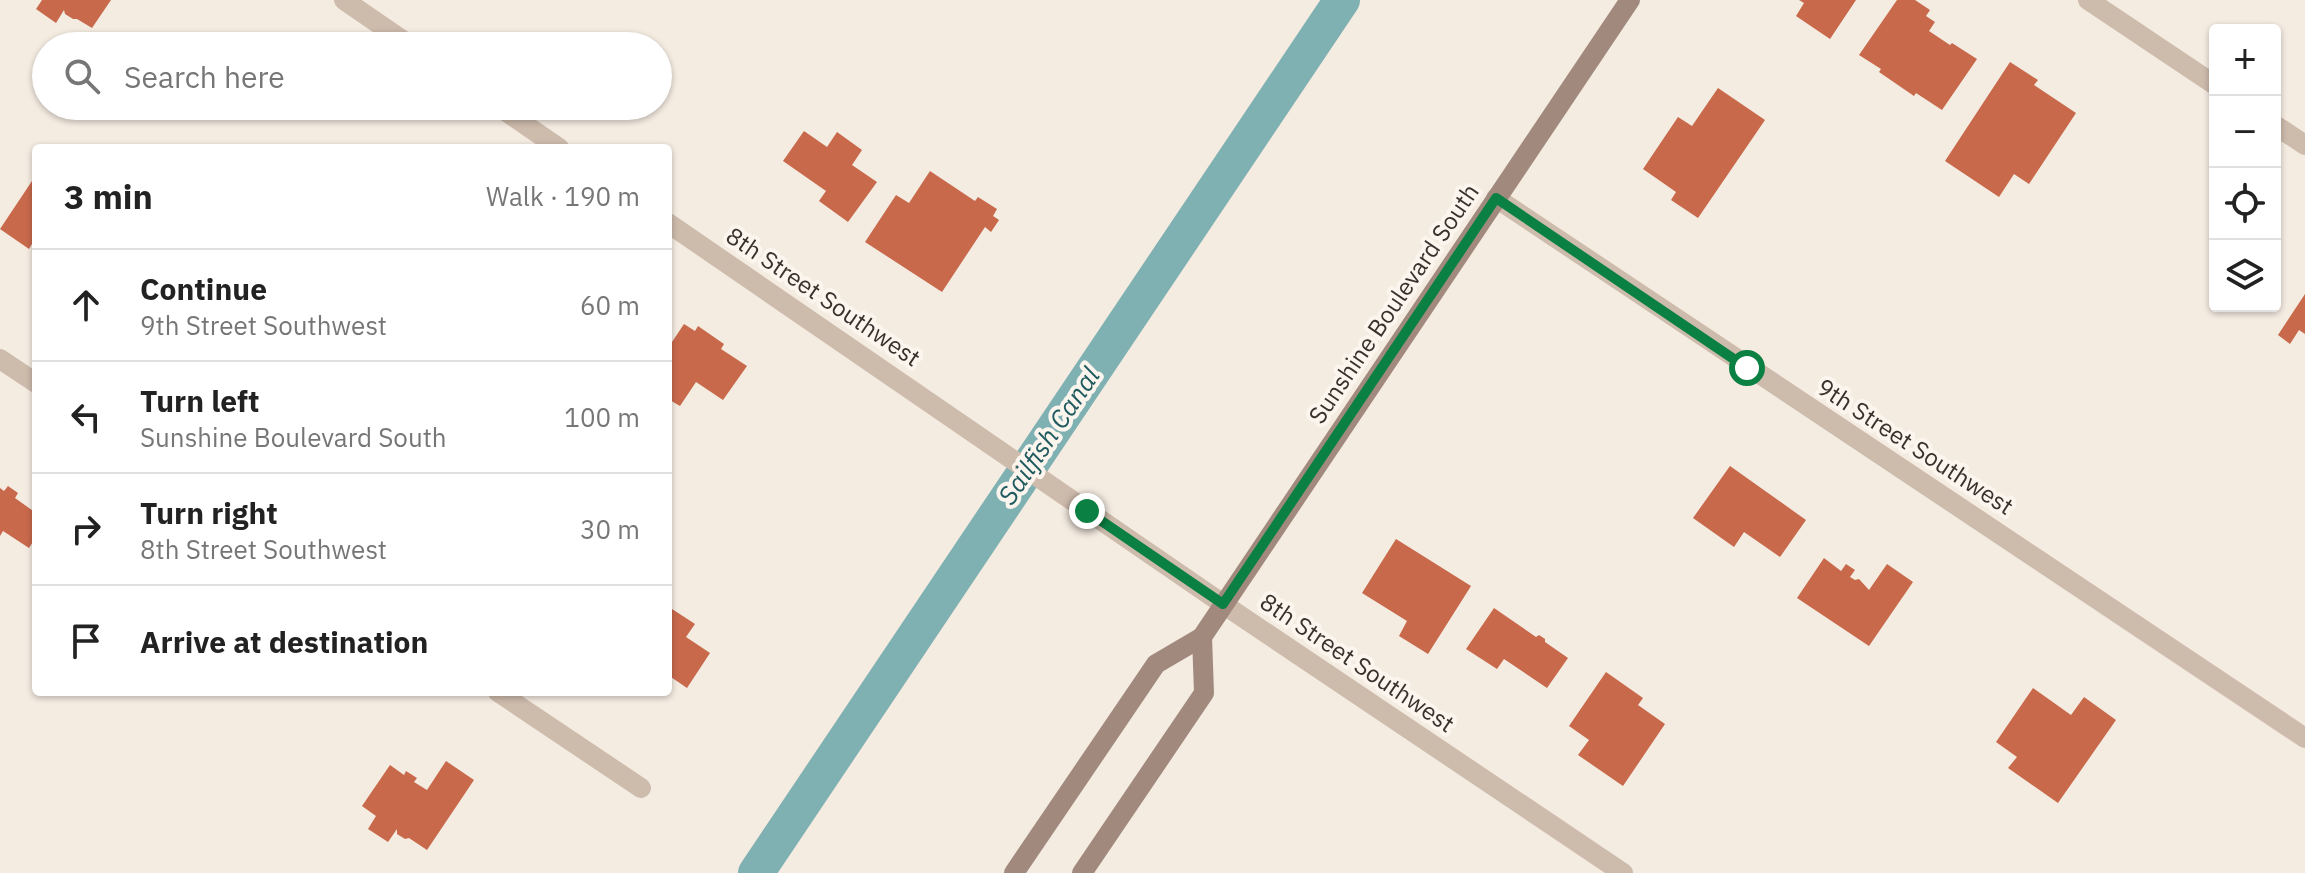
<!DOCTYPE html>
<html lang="en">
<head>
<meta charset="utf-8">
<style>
  :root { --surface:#fff; --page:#f2f2f2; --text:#222; --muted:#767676; --line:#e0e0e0 }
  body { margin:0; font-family:"IBM Plex Sans",sans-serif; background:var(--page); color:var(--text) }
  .controls { position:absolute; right:24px; top:24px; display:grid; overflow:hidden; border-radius:8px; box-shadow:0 2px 6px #0004 }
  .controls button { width:72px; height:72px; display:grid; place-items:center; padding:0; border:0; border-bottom:2px solid var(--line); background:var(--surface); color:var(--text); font:40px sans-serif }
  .stop { position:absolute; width:24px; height:24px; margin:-18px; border:6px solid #0b8043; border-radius:50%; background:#fff }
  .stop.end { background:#0b8043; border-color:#fff; box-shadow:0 2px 8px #0008 }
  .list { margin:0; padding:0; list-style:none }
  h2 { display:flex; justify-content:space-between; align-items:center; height:104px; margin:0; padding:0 32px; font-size:34px }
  h2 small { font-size:26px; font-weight:400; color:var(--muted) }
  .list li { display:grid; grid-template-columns:52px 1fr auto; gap:24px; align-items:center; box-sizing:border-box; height:112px; padding:0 32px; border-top:2px solid var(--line) }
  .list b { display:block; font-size:30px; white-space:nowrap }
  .list p { margin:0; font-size:26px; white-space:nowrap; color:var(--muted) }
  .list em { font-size:26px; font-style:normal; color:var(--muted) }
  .icon { flex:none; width:44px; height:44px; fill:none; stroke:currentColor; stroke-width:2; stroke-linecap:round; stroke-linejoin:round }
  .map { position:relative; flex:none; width:2305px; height:873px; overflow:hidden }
  .search { position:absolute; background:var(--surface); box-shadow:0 2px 6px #0004; left:32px; top:32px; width:640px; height:88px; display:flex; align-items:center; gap:20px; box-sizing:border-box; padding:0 28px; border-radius:44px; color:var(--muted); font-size:30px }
  .panel { position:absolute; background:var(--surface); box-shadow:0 2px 6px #0004; left:32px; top:144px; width:640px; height:552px; border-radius:8px }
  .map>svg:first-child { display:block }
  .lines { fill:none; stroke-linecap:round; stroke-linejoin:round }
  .canal { stroke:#7fb0b2; stroke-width:36 }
  .building { fill:#c8694b }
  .street { stroke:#cdbbac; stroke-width:20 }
  .secondary { stroke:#a18a7d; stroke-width:20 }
  .route { stroke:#0b8043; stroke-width:10 }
  .labels { text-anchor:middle; stroke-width:8; stroke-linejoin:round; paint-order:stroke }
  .street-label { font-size:24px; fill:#3b302b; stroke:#fbf5ee }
  .water-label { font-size:26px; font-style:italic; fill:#1f5a5e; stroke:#fbf5ee }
</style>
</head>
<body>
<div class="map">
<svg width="2305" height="873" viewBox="0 0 2305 873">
  <rect width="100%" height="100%" fill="#f4ebe1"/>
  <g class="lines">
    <path class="canal" d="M 756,873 L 1342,0"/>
  </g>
  <g class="building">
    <path d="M 42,0 L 111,0 L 92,28 L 77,19 L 73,19 L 65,14 L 64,10 L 56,23 L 36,9 Z"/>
    <path d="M 1799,0 L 1856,0 L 1830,39 L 1796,16 L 1804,3 Z"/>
    <path d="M 1897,0 L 1915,0 L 1930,10 L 1926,16 L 1935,22 L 1929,31 L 1950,45 L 1952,43 L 1977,59 L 1942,110 L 1916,93 L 1914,96 L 1879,72 L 1881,69 L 1859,55 Z"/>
    <path d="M 2010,62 L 2038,80 L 2034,85 L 2076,113 L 2029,184 L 2014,174 L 1999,197 L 1945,161 Z"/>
    <path d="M 1718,88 L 1765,120 L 1698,218 L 1671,200 L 1676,192 L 1643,169 L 1678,117 L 1692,126 Z"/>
    <path d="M 804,131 L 827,147 L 837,132 L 862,150 L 852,165 L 877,182 L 848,222 L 819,201 L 826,191 L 783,161 Z"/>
    <path d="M 930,171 L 975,201 L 978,197 L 997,209 L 993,216 L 999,220 L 991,232 L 985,227 L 942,292 L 865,242 L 896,195 L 909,203 Z"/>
    <path d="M 36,175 L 36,237 L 29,249 L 0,229 Z"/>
    <path d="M 2305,294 L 2305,334 L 2299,330 L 2290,344 L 2278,335 Z"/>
    <path d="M 684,324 L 695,331 L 698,326 L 724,344 L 721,349 L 747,366 L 723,400 L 696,382 L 680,406 L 668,399 L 668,348 Z"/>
    <path d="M 1730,466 L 1806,520 L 1780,557 L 1744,532 L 1734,547 L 1693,518 Z"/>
    <path d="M 8,486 L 18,493 L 15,498 L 36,513 L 36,537 L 29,548 L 3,531 L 0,536 L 0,488 L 4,491 Z"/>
    <path d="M 1396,539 L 1471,586 L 1428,654 L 1399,636 L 1407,621 L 1362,593 Z"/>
    <path d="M 1824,558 L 1841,571 L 1846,564 L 1855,570 L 1850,577 L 1855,580 L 1859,579 L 1869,590 L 1887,564 L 1913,582 L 1869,646 L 1797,598 Z"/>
    <path d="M 669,607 L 695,624 L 686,637 L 710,653 L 687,688 L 668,675 Z"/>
    <path d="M 1494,608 L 1536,637 L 1539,635 L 1545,639 L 1545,642 L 1568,658 L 1547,688 L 1504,659 L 1497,669 L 1466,649 Z"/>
    <path d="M 1606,672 L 1643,698 L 1638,705 L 1665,724 L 1623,786 L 1578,755 L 1589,740 L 1569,726 Z"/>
    <path d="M 2033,688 L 2071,715 L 2084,697 L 2116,720 L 2058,803 L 2008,768 L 2017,757 L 1996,742 Z"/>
    <path d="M 446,761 L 474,780 L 427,850 L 409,838 L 405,839 L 397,834 L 397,829 L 388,842 L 368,829 L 376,816 L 362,806 L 390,765 L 404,775 L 406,771 L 417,778 L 414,782 L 427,790 Z"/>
  </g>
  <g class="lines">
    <g class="street">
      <path d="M 344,0 L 411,46"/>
      <path d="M 2088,0 L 2215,85"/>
      <path d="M 498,106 L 559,148"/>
      <path d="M 2275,125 L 2305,145"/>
      <path d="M 1496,198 C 1765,380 2036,557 2305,738"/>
      <path d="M 668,223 L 1223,604 L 1623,873"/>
      <path d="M 0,359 L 36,383"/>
      <path d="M 498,692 L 641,788"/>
    </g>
    <g class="secondary">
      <path d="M 1014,873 L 1156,664 L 1202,637 L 1630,0"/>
      <path d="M 1082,873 L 1204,693 L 1202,637"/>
    </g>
  </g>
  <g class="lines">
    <path class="route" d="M 1087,511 L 1223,604 L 1496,198 L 1747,368"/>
  </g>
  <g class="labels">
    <g class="street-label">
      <text transform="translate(823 297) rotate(34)" y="8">8th Street Southwest</text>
      <text transform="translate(1394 304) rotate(-56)" y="8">Sunshine Boulevard South</text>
      <text transform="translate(1915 447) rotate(33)" y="8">9th Street Southwest</text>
      <text transform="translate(1357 663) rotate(34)" y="8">8th Street Southwest</text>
    </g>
    <g class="water-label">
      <text transform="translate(1049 436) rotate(-56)" y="9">Sailfish Canal</text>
    </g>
  </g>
</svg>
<div class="controls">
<button>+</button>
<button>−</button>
<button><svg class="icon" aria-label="locate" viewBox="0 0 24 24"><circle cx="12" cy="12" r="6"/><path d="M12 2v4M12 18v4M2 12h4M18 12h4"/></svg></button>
<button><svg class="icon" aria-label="layers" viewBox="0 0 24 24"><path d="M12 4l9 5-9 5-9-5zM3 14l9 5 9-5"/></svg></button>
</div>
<div class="stop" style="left:1747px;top:368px"></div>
<div class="stop end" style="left:1087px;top:511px"></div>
<div class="search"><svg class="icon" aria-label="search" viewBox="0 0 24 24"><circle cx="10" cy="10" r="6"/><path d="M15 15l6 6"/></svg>Search here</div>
<section class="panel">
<h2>3 min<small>Walk · 190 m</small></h2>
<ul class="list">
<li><svg class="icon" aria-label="ahead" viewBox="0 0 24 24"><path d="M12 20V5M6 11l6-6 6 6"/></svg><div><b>Continue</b><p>9th Street Southwest</p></div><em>60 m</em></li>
<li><svg class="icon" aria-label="left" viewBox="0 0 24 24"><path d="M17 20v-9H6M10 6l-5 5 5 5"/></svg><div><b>Turn left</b><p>Sunshine Boulevard South</p></div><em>100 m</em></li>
<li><svg class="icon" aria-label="right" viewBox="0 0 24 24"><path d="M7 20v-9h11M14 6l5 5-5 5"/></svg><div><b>Turn right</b><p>8th Street Southwest</p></div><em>30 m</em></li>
<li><svg class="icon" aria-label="arrive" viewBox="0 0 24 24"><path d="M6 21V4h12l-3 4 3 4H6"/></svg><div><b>Arrive at destination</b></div></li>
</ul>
</section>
</div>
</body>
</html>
